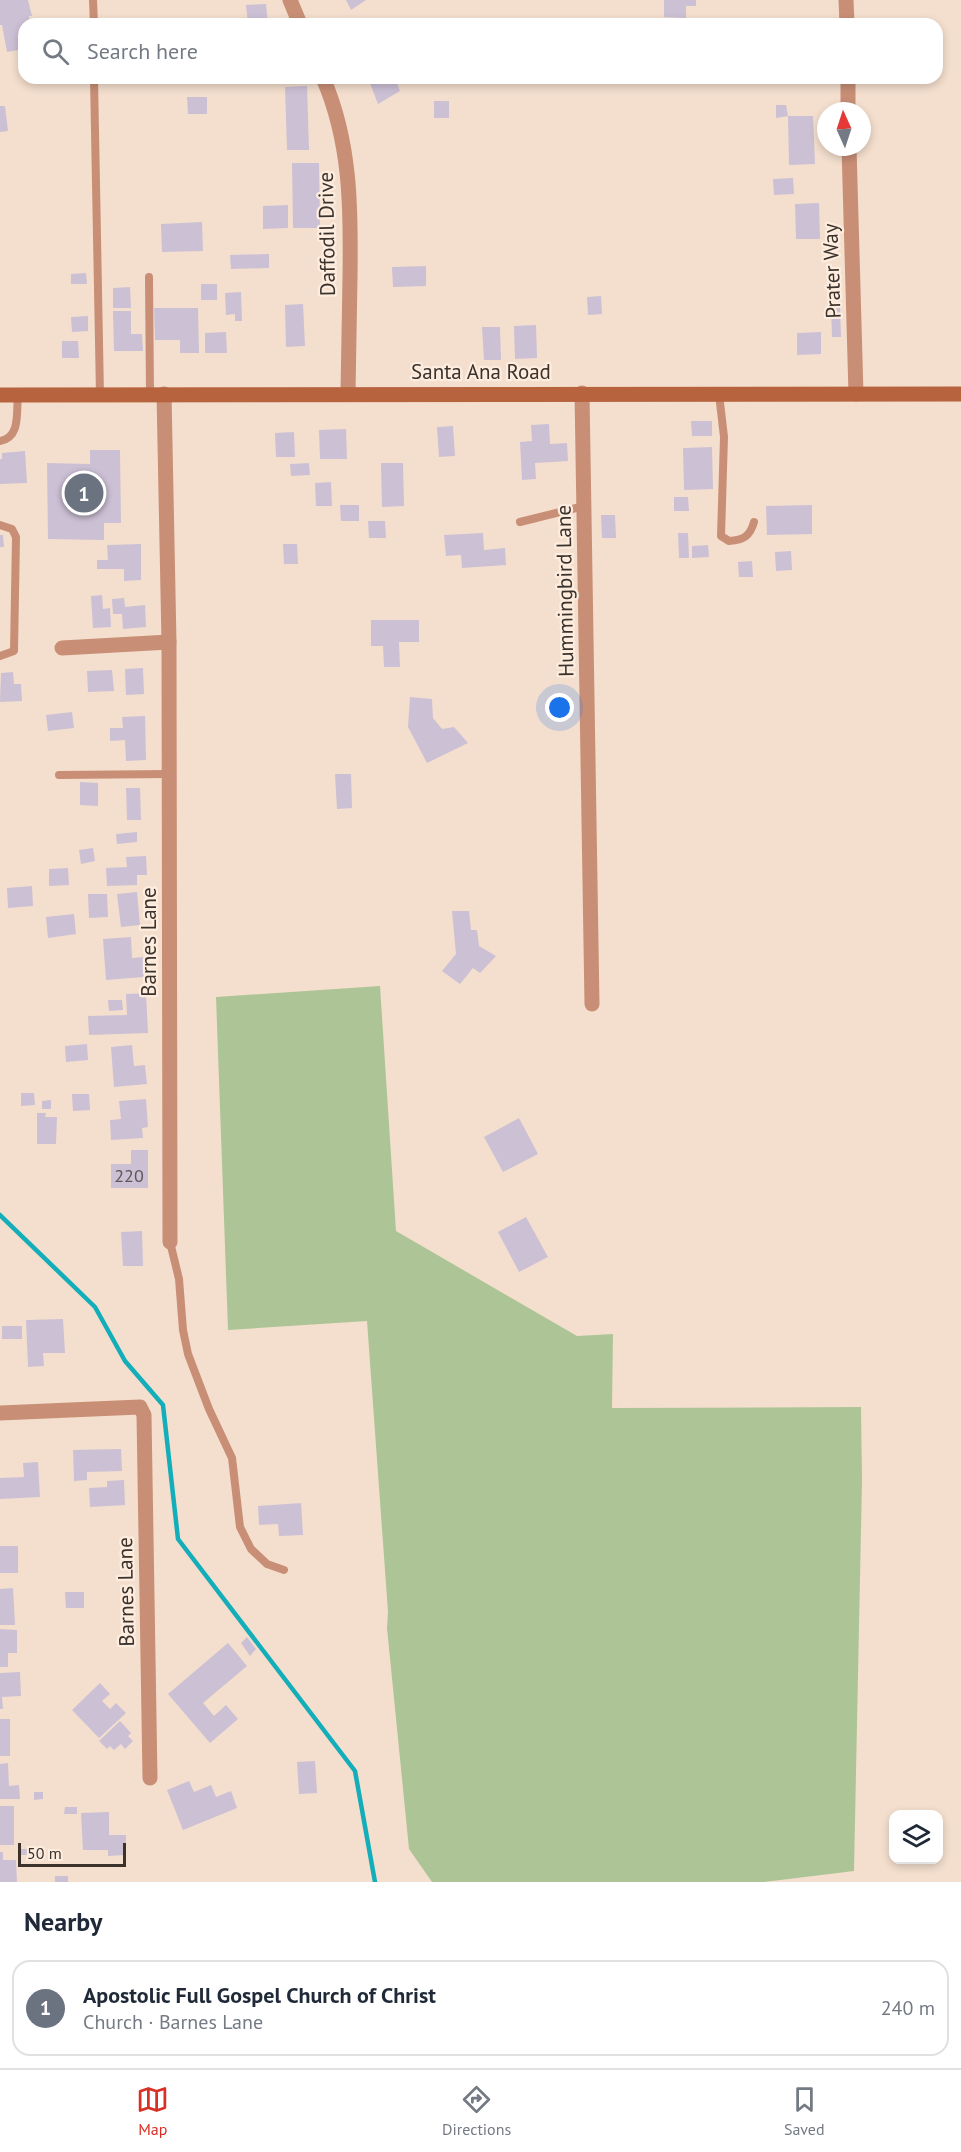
<!DOCTYPE html>
<html lang="en">
<head>
<meta charset="utf-8">
<style>
  :root { --surface:#fff; --page:#f2f2f3; --text:#1f2937; --muted:#747a83; --line:#e0e1e3; --accent:#d93025 }
  body { margin:0; font-family:"PT Sans",sans-serif; background:var(--page); color:var(--text) }
  .controls { position:absolute; right:18px; bottom:18px; display:grid; overflow:hidden; border-radius:12px; box-shadow:0 3px 9px #0003 }
  .controls button { width:54px; height:54px; display:grid; place-items:center; padding:0; border:0; border-bottom:2px solid var(--line); background:var(--surface); color:var(--text); font:30px sans-serif }
  .compass { position:absolute; left:817px; top:102px; width:54px; height:54px; border-radius:50%; background:var(--surface); box-shadow:0 3px 9px #0003; rotate:357deg }
  .scale { position:absolute; left:18px; bottom:15px; width:108px; box-sizing:border-box; padding-left:6px; border:3px solid #3a322b; border-top:0; font-size:16px; line-height:21px; white-space:nowrap; color:#3a322b; -webkit-text-stroke:4px #feeddf; paint-order:stroke }
  .you { position:absolute; left:560px; top:708px; width:21px; height:21px; margin:-15px; border:4px solid #fff; border-radius:50%; background:#1a73e8; box-shadow:0 0 0 9px #1a73e833 }
  .badge { display:grid; place-items:center; width:39px; height:39px; border-radius:50%; background:var(--accent); color:#fff; font-size:20px; font-weight:700 }
  .pin { position:absolute; translate:-50% -50%; border:3px solid #fff; box-shadow:0 2px 6px #0006 }
  .list { margin:0; padding:0; list-style:none }
  h2 { display:flex; justify-content:space-between; align-items:center; height:78px; margin:0; padding:0 24px; font-size:26px }
  h2 small { font-size:20px; font-weight:400; color:var(--muted) }
  .list li { display:grid; grid-template-columns:39px 1fr auto; gap:18px; align-items:center; box-sizing:border-box; height:96px; margin:0 12px 12px; padding:0 12px; border:2px solid var(--line); border-radius:18px }
  .list b { display:block; font-size:22px; white-space:nowrap }
  .list p { margin:0; font-size:20px; white-space:nowrap; color:var(--muted) }
  .list em { font-size:20px; font-style:normal; color:var(--muted) }
  .icon { flex:none; width:33px; height:33px; fill:none; stroke:currentColor; stroke-width:2; stroke-linecap:round; stroke-linejoin:round }
  .map { position:relative; flex:none; width:961px; height:1882px; overflow:hidden }
  .search { position:absolute; background:var(--surface); box-shadow:0 3px 9px #0003; left:18px; right:18px; top:18px; height:66px; display:flex; align-items:center; gap:15px; box-sizing:border-box; padding:0 21px; border-radius:18px; color:var(--muted); font-size:22px }
  .sheet { height:186px; background:var(--surface) }
  nav { display:flex; justify-content:space-around; align-items:center; box-sizing:border-box; height:84px; border-top:2px solid var(--line); background:var(--surface); font-size:16px; color:var(--muted) }
  nav a { display:grid; justify-items:center; gap:3px }
  nav .on { color:var(--accent) }
  .map>svg:first-child { display:block }
  .green { fill:#adc596 }
  .lines { fill:none; stroke-linecap:round; stroke-linejoin:round }
  .stream { stroke:#13aeb9; stroke-width:4.5 }
  .building { fill:#ccc0d5 }
  .lane { stroke:#c88f76; stroke-width:8 }
  .street { stroke:#c88f76; stroke-width:15 }
  .secondary { stroke:#b6633e; stroke-width:15 }
  .labels { text-anchor:middle; stroke-width:4.5; stroke-linejoin:round; paint-order:stroke }
  .number-label { font-size:18px; fill:#5e5656 }
  .street-label { font-size:21px; fill:#3a322b; stroke:#feeddf }
</style>
</head>
<body>
<div class="map">
<svg width="961" height="1882" viewBox="0 0 961 1882">
  <rect width="100%" height="100%" fill="#f4dfce"/>
  <path class="green" d="M 380,986 L 396,1231 L 577,1336 L 613,1334 L 612,1408 L 861,1407 L 862,1481 L 854,1871 L 764,1882 L 432,1882 L 409,1849 L 387,1628 L 388,1612 L 367,1321 L 228,1330 L 216,997 Z"/>
  <g class="lines">
    <path class="stream" d="M 0,1215 L 95,1307 L 125,1361 L 163,1405 L 178,1539 L 355,1771 L 375,1882"/>
  </g>
  <g class="building">
    <path d="M 0,0 L 28,0 L 32,16 L 29,16 L 30,24 L 24,24 L 24,49 L 7,52 L 2,25 L 0,25 Z"/>
    <path d="M 346,0 L 366,0 L 351,10 Z"/>
    <path d="M 664,0 L 696,0 L 696,6 L 686,6 L 686,18 L 664,17 Z"/>
    <path d="M 266,4 L 268,24 L 248,24 L 246,5 Z"/>
    <path d="M 368,78 L 395,78 L 400,91 L 378,104 Z"/>
    <path d="M 307,86 L 309,150 L 287,150 L 285,87 Z"/>
    <path d="M 187,97 L 207,97 L 207,114 L 188,114 Z"/>
    <rect x="434" y="101" width="15" height="17"/>
    <path d="M 776,105 L 786,105 L 788,116 L 776,118 Z"/>
    <path d="M 0,106 L 5,106 L 8,131 L 0,132 Z"/>
    <path d="M 788,116 L 813,116 L 815,164 L 789,165 Z"/>
    <path d="M 292,163 L 319,163 L 320,228 L 293,228 Z"/>
    <path d="M 793,178 L 794,194 L 774,195 L 773,179 Z"/>
    <path d="M 819,203 L 820,239 L 796,239 L 795,204 Z"/>
    <path d="M 288,205 L 288,228 L 263,229 L 263,206 Z"/>
    <path d="M 202,222 L 203,251 L 162,252 L 161,224 Z"/>
    <path d="M 269,254 L 269,268 L 231,269 L 230,255 Z"/>
    <path d="M 426,266 L 426,286 L 393,287 L 392,267 Z"/>
    <path d="M 86,273 L 87,284 L 71,284 L 71,274 Z"/>
    <rect x="201" y="284" width="16" height="16"/>
    <path d="M 130,287 L 131,308 L 113,308 L 113,288 Z"/>
    <path d="M 241,292 L 242,321 L 235,321 L 235,314 L 226,315 L 225,293 Z"/>
    <path d="M 601,296 L 602,314 L 588,315 L 587,297 Z"/>
    <path d="M 303,304 L 305,346 L 286,347 L 285,305 Z"/>
    <path d="M 831,307 L 840,307 L 841,337 L 832,337 Z"/>
    <path d="M 154,308 L 198,308 L 199,353 L 180,353 L 180,340 L 155,340 Z"/>
    <path d="M 113,311 L 131,311 L 131,334 L 142,334 L 143,351 L 114,351 Z"/>
    <path d="M 88,316 L 88,331 L 72,332 L 71,317 Z"/>
    <path d="M 536,325 L 537,358 L 515,359 L 514,326 Z"/>
    <path d="M 482,327 L 500,327 L 501,360 L 484,360 Z"/>
    <path d="M 226,332 L 227,353 L 205,353 L 205,333 Z"/>
    <path d="M 821,332 L 821,354 L 797,355 L 797,333 Z"/>
    <path d="M 62,341 L 78,341 L 79,358 L 62,358 Z"/>
    <path d="M 691,421 L 712,421 L 712,436 L 692,436 Z"/>
    <path d="M 549,424 L 550,444 L 567,443 L 568,461 L 535,463 L 536,479 L 522,480 L 520,442 L 532,441 L 531,425 Z"/>
    <path d="M 453,426 L 455,456 L 439,457 L 437,427 Z"/>
    <path d="M 346,429 L 347,459 L 320,459 L 319,430 Z"/>
    <path d="M 294,432 L 295,457 L 276,457 L 275,433 Z"/>
    <path d="M 712,447 L 713,489 L 684,490 L 683,448 Z"/>
    <path d="M 90,450 L 120,450 L 121,523 L 104,523 L 104,540 L 48,539 L 47,463 L 90,464 Z"/>
    <path d="M 25,451 L 27,483 L 0,484 L 0,459 L 2,459 L 2,453 Z"/>
    <path d="M 309,463 L 310,475 L 291,476 L 290,464 Z"/>
    <path d="M 381,463 L 403,463 L 404,506 L 382,507 Z"/>
    <path d="M 331,482 L 332,506 L 316,506 L 315,483 Z"/>
    <path d="M 674,497 L 688,497 L 689,511 L 674,511 Z"/>
    <path d="M 340,505 L 359,505 L 359,521 L 341,521 Z"/>
    <path d="M 812,505 L 812,534 L 767,535 L 766,506 Z"/>
    <path d="M 601,515 L 615,515 L 616,538 L 602,538 Z"/>
    <path d="M 368,521 L 385,521 L 386,538 L 369,538 Z"/>
    <path d="M 483,533 L 484,550 L 505,548 L 506,565 L 462,568 L 461,555 L 446,556 L 444,535 Z"/>
    <path d="M 678,533 L 688,533 L 689,558 L 679,558 Z"/>
    <path d="M 0,535 L 3,535 L 4,547 L 0,547 Z"/>
    <path d="M 141,544 L 141,580 L 124,581 L 124,569 L 97,569 L 97,560 L 108,560 L 107,545 Z"/>
    <path d="M 283,544 L 297,544 L 298,564 L 284,564 Z"/>
    <path d="M 708,545 L 709,557 L 692,558 L 692,546 Z"/>
    <path d="M 791,551 L 792,570 L 776,571 L 775,552 Z"/>
    <path d="M 752,561 L 753,577 L 739,577 L 738,562 Z"/>
    <path d="M 102,595 L 103,609 L 110,608 L 111,627 L 93,628 L 91,596 Z"/>
    <path d="M 124,598 L 125,607 L 145,605 L 146,627 L 123,629 L 122,614 L 113,614 L 112,599 Z"/>
    <path d="M 371,620 L 419,620 L 419,642 L 399,642 L 400,667 L 384,667 L 383,646 L 371,646 Z"/>
    <path d="M 143,668 L 144,694 L 126,695 L 125,669 Z"/>
    <path d="M 112,670 L 114,691 L 88,692 L 87,671 Z"/>
    <path d="M 13,672 L 14,684 L 21,684 L 22,701 L 0,702 L 1,673 Z"/>
    <path d="M 410,697 L 432,699 L 433,718 L 442,729 L 454,727 L 468,743 L 427,763 L 408,727 Z"/>
    <path d="M 72,712 L 74,728 L 48,731 L 46,715 Z"/>
    <path d="M 145,716 L 146,760 L 126,761 L 125,740 L 110,741 L 110,728 L 123,728 L 122,717 Z"/>
    <path d="M 335,774 L 351,774 L 352,808 L 337,809 Z"/>
    <path d="M 80,782 L 98,783 L 98,806 L 80,805 Z"/>
    <path d="M 126,788 L 140,788 L 141,820 L 127,820 Z"/>
    <path d="M 137,832 L 137,842 L 117,844 L 116,834 Z"/>
    <path d="M 93,848 L 95,861 L 81,864 L 79,850 Z"/>
    <path d="M 146,856 L 147,875 L 137,875 L 137,885 L 107,886 L 106,868 L 127,867 L 126,857 Z"/>
    <path d="M 68,868 L 69,885 L 49,886 L 49,869 Z"/>
    <path d="M 32,886 L 33,906 L 8,908 L 7,888 Z"/>
    <path d="M 137,892 L 140,925 L 121,927 L 117,894 Z"/>
    <path d="M 88,894 L 107,894 L 108,917 L 89,918 Z"/>
    <path d="M 452,911 L 469,911 L 471,930 L 477,930 L 479,946 L 496,956 L 480,973 L 473,968 L 460,984 L 442,971 L 456,954 Z"/>
    <path d="M 74,914 L 76,934 L 48,938 L 46,917 Z"/>
    <path d="M 131,937 L 132,958 L 143,957 L 144,977 L 106,980 L 103,939 Z"/>
    <path d="M 146,993 L 148,1033 L 89,1035 L 88,1016 L 127,1015 L 126,994 Z"/>
    <path d="M 108,1000 L 122,1000 L 123,1010 L 109,1011 Z"/>
    <path d="M 87,1044 L 88,1060 L 66,1062 L 65,1046 Z"/>
    <path d="M 132,1045 L 134,1066 L 145,1065 L 147,1084 L 114,1087 L 111,1047 Z"/>
    <path d="M 21,1093 L 34,1093 L 35,1105 L 21,1106 Z"/>
    <path d="M 72,1094 L 89,1094 L 90,1110 L 73,1111 Z"/>
    <path d="M 146,1099 L 148,1127 L 142,1128 L 143,1138 L 111,1140 L 110,1120 L 121,1119 L 119,1101 Z"/>
    <path d="M 51,1100 L 51,1109 L 42,1109 L 42,1101 Z"/>
    <path d="M 37,1113 L 46,1113 L 45,1117 L 57,1117 L 56,1144 L 37,1144 Z"/>
    <path d="M 519,1118 L 538,1154 L 503,1172 L 484,1137 Z"/>
    <path d="M 131,1150 L 148,1150 L 148,1188 L 111,1188 L 111,1164 L 131,1164 Z"/>
    <path d="M 526,1217 L 548,1257 L 519,1272 L 498,1232 Z"/>
    <path d="M 142,1231 L 143,1266 L 123,1266 L 121,1232 Z"/>
    <path d="M 63,1319 L 65,1353 L 43,1353 L 44,1366 L 28,1367 L 26,1320 Z"/>
    <rect x="2" y="1326" width="20" height="13"/>
    <path d="M 121,1449 L 122,1471 L 87,1472 L 87,1480 L 74,1481 L 73,1450 Z"/>
    <path d="M 38,1462 L 40,1497 L 0,1499 L 0,1478 L 24,1477 L 23,1463 Z"/>
    <path d="M 124,1480 L 125,1505 L 90,1507 L 89,1488 L 107,1487 L 107,1481 Z"/>
    <path d="M 301,1503 L 303,1535 L 279,1536 L 278,1524 L 259,1525 L 258,1506 Z"/>
    <rect x="0" y="1546" width="18" height="27"/>
    <path d="M 13,1588 L 15,1625 L 0,1625 L 0,1589 Z"/>
    <path d="M 65,1592 L 84,1592 L 84,1608 L 66,1608 Z"/>
    <path d="M 0,1629 L 17,1630 L 17,1653 L 8,1653 L 8,1667 L 0,1667 Z"/>
    <path d="M 247,1637 L 256,1649 L 250,1656 L 241,1643 Z"/>
    <path d="M 228,1643 L 247,1666 L 203,1703 L 214,1716 L 226,1705 L 238,1719 L 210,1743 L 168,1694 Z"/>
    <path d="M 20,1672 L 21,1696 L 2,1697 L 3,1709 L 0,1709 L 0,1673 Z"/>
    <path d="M 100,1683 L 110,1694 L 102,1701 L 110,1709 L 116,1703 L 126,1713 L 99,1738 L 72,1710 Z"/>
    <rect x="0" y="1719" width="10" height="37"/>
    <path d="M 120,1721 L 131,1733 L 128,1736 L 133,1741 L 125,1749 L 121,1744 L 114,1750 L 110,1746 L 107,1749 L 99,1741 Z"/>
    <path d="M 315,1761 L 317,1793 L 299,1794 L 297,1762 Z"/>
    <path d="M 8,1763 L 9,1786 L 19,1785 L 20,1799 L 0,1799 L 0,1764 Z"/>
    <path d="M 189,1781 L 194,1792 L 211,1785 L 216,1797 L 231,1791 L 237,1808 L 183,1830 L 167,1790 Z"/>
    <path d="M 34,1792 L 43,1792 L 43,1799 L 34,1800 Z"/>
    <rect x="0" y="1806" width="14" height="39"/>
    <path d="M 65,1807 L 77,1807 L 77,1814 L 64,1814 Z"/>
    <path d="M 109,1812 L 109,1835 L 126,1835 L 126,1855 L 108,1856 L 108,1850 L 83,1850 L 81,1813 Z"/>
    <path d="M 21,1849 L 41,1849 L 41,1855 L 20,1855 Z"/>
    <path d="M 0,1852 L 3,1852 L 3,1860 L 16,1860 L 17,1882 L 0,1882 Z"/>
    <rect x="55" y="1876" width="13" height="6"/>
  </g>
  <g class="lines">
    <g class="lane">
      <path d="M 93,0 L 94,24"/>
      <path d="M 94,78 L 100,395"/>
      <path d="M 149,277 L 150,394"/>
      <path d="M 719,394 L 724,437 L 721,536 L 729,541 C 744,540 750,536 754,522"/>
      <path d="M 0,441 C 21,437 16,413 18,395"/>
      <path d="M 520,522 L 584,506"/>
      <path d="M 0,525 L 12,529 L 16,537 L 14,651 L 0,656"/>
      <path d="M 59,775 L 169,774"/>
      <path d="M 170,1242 L 179,1279 L 183,1330 L 188,1354 L 209,1409 L 232,1458 L 240,1527 L 251,1549 L 267,1564 L 284,1570"/>
    </g>
    <g class="street">
      <path d="M 290,0 L 300,24"/>
      <path d="M 846,0 L 847,24"/>
      <path d="M 323,78 C 351,142 351,209 350,278 C 349,316 349,354 348,393"/>
      <path d="M 848,78 L 848,111"/>
      <path d="M 849,147 L 856,394"/>
      <path d="M 582,393 L 592,1004"/>
      <path d="M 164,394 L 169,642 L 170,1242"/>
      <path d="M 62,648 L 169,642"/>
      <path d="M 0,1413 L 140,1407 L 144,1415 L 150,1778"/>
    </g>
    <path class="secondary" d="M 0,395 L 961,394"/>
  </g>
  <g class="labels">
    <g class="number-label">
      <text x="129" y="1182">220</text>
    </g>
    <g class="street-label">
      <text transform="translate(327 234) rotate(-91)" y="7">Daffodil Drive</text>
      <text transform="translate(832 271) rotate(-92)" y="7">Prater Way</text>
      <text x="481" y="379">Santa Ana Road</text>
      <text transform="translate(565 591) rotate(-91)" y="7">Hummingbird Lane</text>
      <text transform="translate(149 942) rotate(-90)" y="7">Barnes Lane</text>
      <text transform="translate(126 1592) rotate(-91)" y="7">Barnes Lane</text>
    </g>
  </g>
</svg>
<div class="controls">
<button><svg class="icon" aria-label="layers" viewBox="0 0 24 24"><path d="M12 4l9 5-9 5-9-5zM3 14l9 5 9-5"/></svg></button>
</div>
<svg class="compass" viewBox="-18 -18 36 36"><path d="M0-13l5 13h-10z" fill="#e53935"/><path d="M0 13l5-13h-10z" fill="#747a83"/></svg>
<div class="scale">50 m</div>
<div class="you"></div>
<div class="pin badge" style="left:84px;top:493px;background:#6b7280">1</div>
<div class="search"><svg class="icon" aria-label="search" viewBox="0 0 24 24"><circle cx="10" cy="10" r="6"/><path d="M15 15l6 6"/></svg>Search here</div>
</div>
<section class="sheet">
<h2>Nearby<small></small></h2>
<ul class="list">
<li><span class="badge" style="background:#6b7280">1</span><div><b>Apostolic Full Gospel Church of Christ</b><p>Church · Barnes Lane</p></div><em>240 m</em></li>
</ul>
</section>
<nav>
<a class="on"><svg class="icon" aria-label="map" viewBox="0 0 24 24"><path d="M3 6l6-2 6 2 6-2v14l-6 2-6-2-6 2zM9 4v14M15 6v14"/></svg>Map</a>
<a><svg class="icon" aria-label="directions" viewBox="0 0 24 24"><path d="M12 3l9 9-9 9-9-9zM9 14v-3h6M13 9l2 2-2 2"/></svg>Directions</a>
<a><svg class="icon" aria-label="saved" viewBox="0 0 24 24"><path d="M7 4h10v16l-5-4-5 4z"/></svg>Saved</a>
</nav>
</body>
</html>
